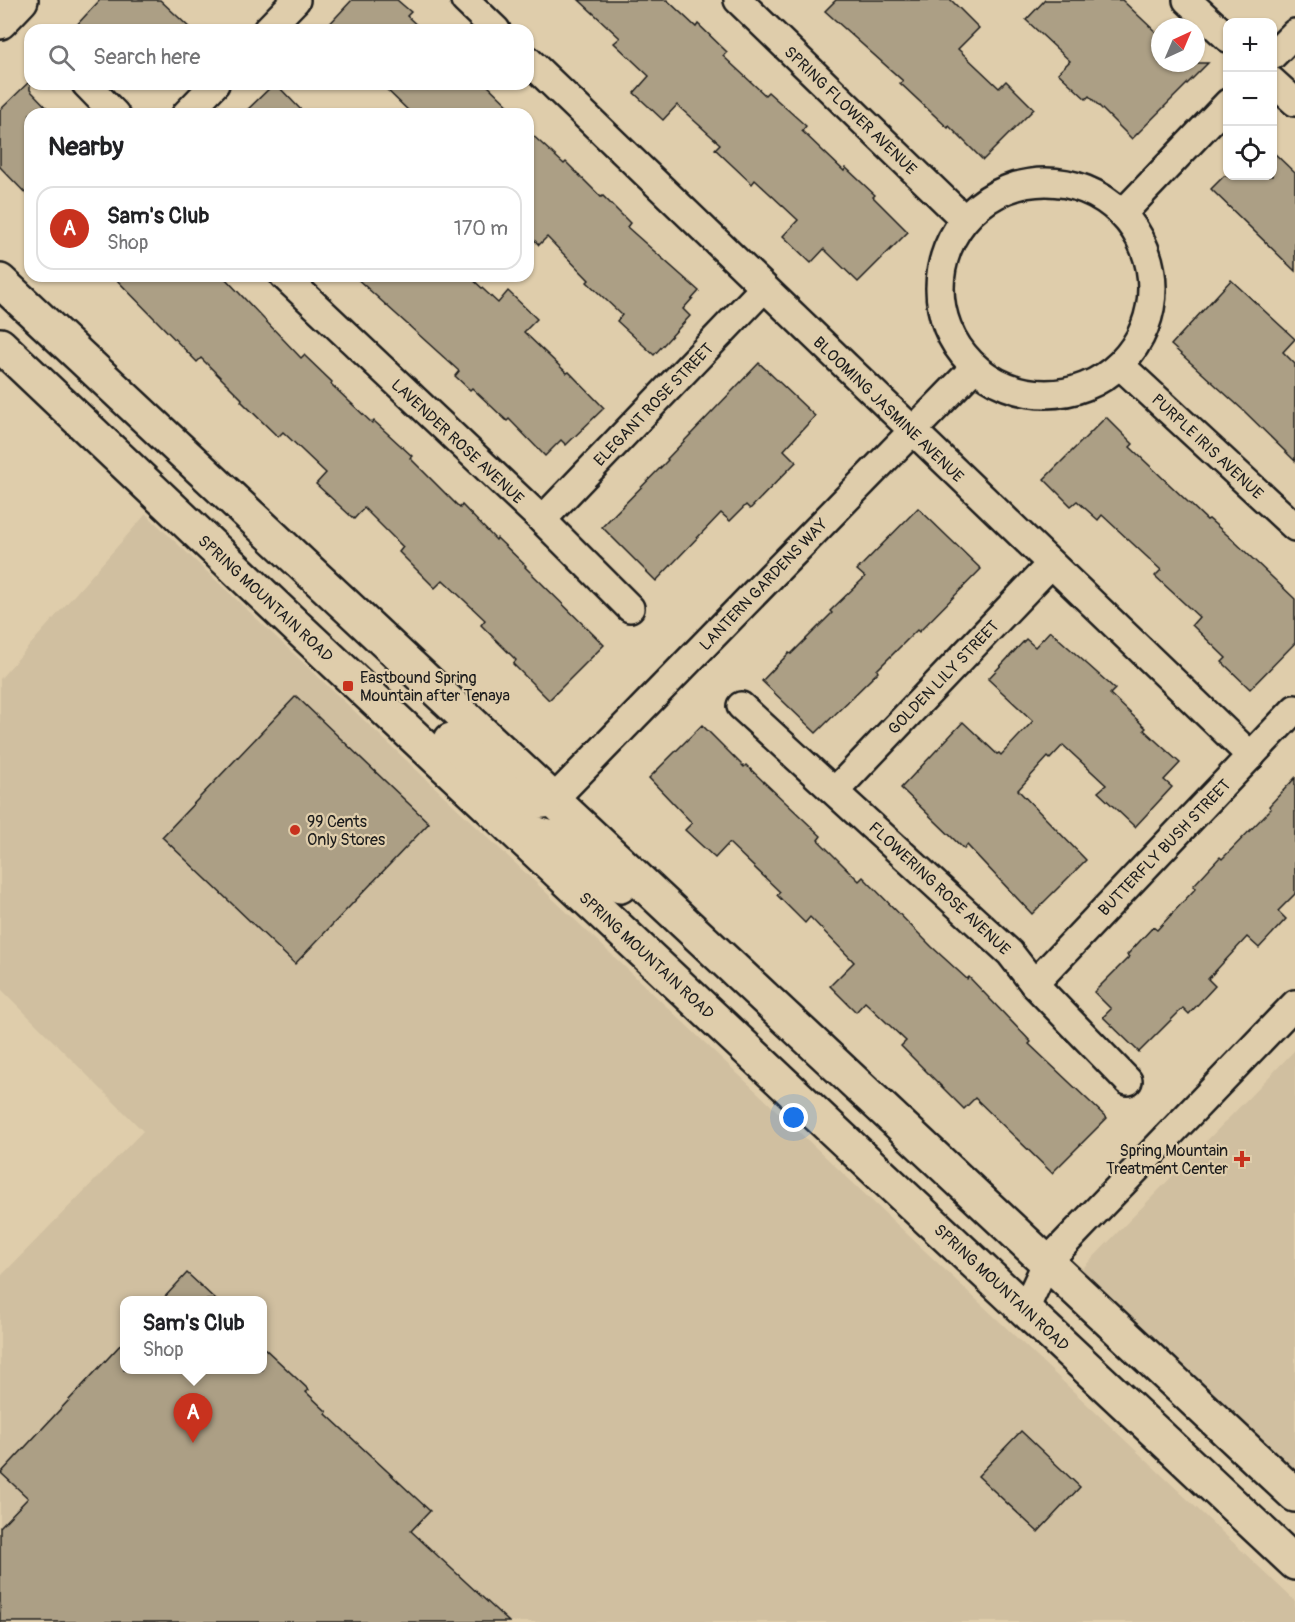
<!DOCTYPE html>
<html lang="en">
<head>
<meta charset="utf-8">
<style>
  :root { --surface:#fff; --page:#f6f6f6; --text:#202124; --muted:#757577; --line:#e0e0e0; --accent:#c8321e }
  body { margin:0; font-family:Pangolin,sans-serif; background:var(--page); color:var(--text) }
  .controls { position:absolute; right:18px; top:18px; display:grid; overflow:hidden; border-radius:12px; box-shadow:0 2px 4px #0004 }
  .controls button { width:54px; height:54px; display:grid; place-items:center; padding:0; border:0; border-bottom:2px solid var(--line); background:var(--surface); color:var(--text); font:30px sans-serif }
  .compass { position:absolute; left:1151px; top:18px; width:54px; height:54px; border-radius:50%; background:var(--surface); box-shadow:0 2px 4px #0004; rotate:44deg }
  .you { position:absolute; left:794px; top:1118px; width:21px; height:21px; margin:-15px; border:4px solid #fff; border-radius:50%; background:#1a73e8; box-shadow:0 0 0 9px #1a73e833 }
  .badge { display:grid; place-items:center; width:39px; height:39px; border-radius:50%; background:var(--accent); color:#fff; font-size:20px; font-weight:700 }
  .pin { position:absolute; translate:-50% -50px; filter:drop-shadow(0 2px 3px #0008) }
  .pin::after { content:''; position:absolute; top:32px; width:21px; height:18px; background:inherit; clip-path:polygon(0 0,100% 0,50% 100%) }
  .popup { position:absolute; left:120px; top:1296px; width:147px; height:78px; box-sizing:border-box; display:grid; place-content:center; border-radius:12px; background:var(--surface); filter:drop-shadow(0 2px 4px #0005); font-size:20px; white-space:nowrap; color:var(--muted) }
  .popup b { font-size:22px; color:var(--text) }
  .popup::after { content:''; position:absolute; left:50%; top:100%; margin-left:-12px; border:12px solid transparent; border-top-color:var(--surface) }
  .list { margin:0; padding:0; list-style:none }
  h2 { display:flex; justify-content:space-between; align-items:center; height:78px; margin:0; padding:0 24px; font-size:26px }
  h2 small { font-size:20px; font-weight:400; color:var(--muted) }
  .list li { display:grid; grid-template-columns:39px 1fr auto; gap:18px; align-items:center; box-sizing:border-box; height:84px; margin:0 12px 12px; padding:0 12px; border:2px solid var(--line); border-radius:18px }
  .list b { display:block; font-size:22px; white-space:nowrap }
  .list p { margin:0; font-size:20px; white-space:nowrap; color:var(--muted) }
  .list em { font-size:20px; font-style:normal; color:var(--muted) }
  .icon { flex:none; width:33px; height:33px; fill:none; stroke:currentColor; stroke-width:2; stroke-linecap:round; stroke-linejoin:round }
  .map { position:relative; flex:none; width:1295px; height:1622px; overflow:hidden }
  .search { position:absolute; background:var(--surface); box-shadow:0 2px 4px #0004; left:24px; top:24px; width:510px; height:66px; display:flex; align-items:center; gap:15px; box-sizing:border-box; padding:0 21px; border-radius:18px; color:var(--muted); font-size:22px }
  .panel { position:absolute; background:var(--surface); box-shadow:0 2px 4px #0004; left:24px; top:108px; width:510px; height:174px; border-radius:18px }
  .map>svg:first-child { display:block }
  .built { fill:#d0bfa0; fill-rule:evenodd }
  .building { fill:#ac9f85; stroke:#1c1c1c; stroke-width:1.5 }
  .lines { fill:none; stroke-linecap:round; stroke-linejoin:round }
  .minor-casing { stroke:#1c1c1c; stroke-width:32 }
  .tertiary-casing { stroke:#1c1c1c; stroke-width:38 }
  .secondary-casing { stroke:#1c1c1c; stroke-width:38 }
  .minor { stroke:#dfcdab; stroke-width:27 }
  .tertiary { stroke:#dfcdab; stroke-width:33 }
  .secondary { stroke:#dfcdab; stroke-width:33 }
  .poi-dot { fill:#c8321e; stroke:#dfcdab; stroke-width:2 }
  .labels { text-anchor:middle; stroke-width:4.5; stroke-linejoin:round; paint-order:stroke }
  .street-label { font-size:16px; fill:#1c1c1c; stroke:#dfcdab }
  .poi-label { font-size:16px; fill:#1c1c1c; stroke:#dfcdab; text-anchor:start }
</style>
</head>
<body>
<div class="map">
<svg width="1295" height="1622" viewBox="0 0 1295 1622">
  <rect width="100%" height="100%" fill="#dfcdab"/>
  <filter id="ink" filterUnits="userSpaceOnUse"><feTurbulence type="fractalNoise" baseFrequency=".0167" numOctaves="2"/><feDisplacementMap in="SourceGraphic" scale="12" xChannelSelector="R" yChannelSelector="G"/><feConvolveMatrix kernelMatrix="1 2 1 2 8 2 1 2 1" color-interpolation-filters="sRGB"/></filter>
  <g filter="url(#ink)">
    <g class="built">
      <path d="M 146,514 L 1295,1601 L 1295,1622 L 0,1622 L 0,1277 L 143,1131 L 0,988 L 0,679 ZM 124,1300 L 262,1300 L 262,1370 L 124,1370 Z"/>
      <path d="M 1295,1050 L 1295,1470 L 1082,1269 Z"/>
    </g>
    <g class="building">
      <path d="M 100,0 L 160,0 L 192,30 L 72,30 Z"/>
      <path d="M 352,0 L 397,0 L 411,12 L 407,16 L 422,30 L 324,30 Z"/>
      <path d="M 579,0 L 667,0 L 696,27 L 698,24 L 727,52 L 723,56 L 765,95 L 768,92 L 806,126 L 802,131 L 844,171 L 846,168 L 875,195 L 873,197 L 908,232 L 858,282 L 824,249 L 811,263 L 783,236 L 798,220 L 755,180 L 752,184 L 715,149 L 720,144 L 677,105 L 663,120 L 634,93 L 649,76 L 614,43 L 620,38 Z"/>
      <path d="M 836,0 L 951,0 L 979,28 L 958,49 L 999,88 L 1006,81 L 1034,109 L 983,160 L 949,126 L 948,128 L 900,83 L 903,81 L 825,11 Z"/>
      <path d="M 1045,0 L 1122,0 L 1160,36 L 1160,63 L 1208,63 L 1132,139 L 1089,96 L 1086,99 L 1058,73 L 1070,61 L 1026,20 Z"/>
      <path d="M 30,81 L 30,90 L 53,114 L 30,114 L 30,198 L 0,167 L 0,110 Z"/>
      <path d="M 274,84 L 276,84 L 305,114 L 243,114 Z"/>
      <path d="M 381,84 L 486,84 L 517,114 L 412,114 Z"/>
      <path d="M 528,131 L 564,164 L 566,162 L 601,197 L 603,196 L 630,223 L 627,227 L 699,291 L 683,309 L 690,316 L 654,355 L 617,321 L 622,315 L 587,282 L 589,280 L 547,237 L 539,245 L 528,233 Z"/>
      <path d="M 1272,151 L 1295,173 L 1295,271 L 1211,189 L 1224,176 L 1272,176 Z"/>
      <path d="M 113,276 L 223,276 L 301,358 L 304,355 L 332,382 L 331,384 L 372,423 L 374,421 L 412,456 L 410,458 L 460,508 L 462,505 L 496,540 L 497,538 L 526,566 L 525,567 L 604,645 L 549,700 L 513,664 L 516,660 L 481,625 L 485,620 L 443,580 L 435,588 L 399,552 L 403,547 L 364,508 L 354,519 L 316,484 L 326,473 L 283,432 L 278,437 L 241,401 L 242,399 L 201,358 L 197,362 Z"/>
      <path d="M 354,276 L 469,276 L 498,303 L 508,291 L 537,319 L 524,332 L 567,373 L 569,372 L 604,408 L 566,445 L 561,440 L 545,456 L 509,419 L 507,421 L 472,388 L 470,390 L 455,376 L 459,371 Z"/>
      <path d="M 1231,280 L 1295,339 L 1283,352 L 1295,364 L 1295,461 L 1243,410 L 1171,345 Z"/>
      <path d="M 759,363 L 815,416 L 784,450 L 796,462 L 750,509 L 746,505 L 730,521 L 721,513 L 656,581 L 602,527 L 668,460 L 667,459 Z"/>
      <path d="M 1106,417 L 1133,444 L 1130,447 L 1207,520 L 1209,519 L 1234,541 L 1295,599 L 1295,643 L 1250,689 L 1222,662 L 1226,658 L 1192,625 L 1199,617 L 1155,576 L 1161,570 L 1102,515 L 1098,520 L 1077,501 L 1071,506 L 1044,479 Z"/>
      <path d="M 918,508 L 981,569 L 919,632 L 917,630 L 877,670 L 878,672 L 816,733 L 762,681 L 789,653 L 791,654 L 832,613 L 830,611 L 865,577 L 857,570 Z"/>
      <path d="M 1050,631 L 1115,689 L 1110,694 L 1146,728 L 1144,730 L 1180,763 L 1164,780 L 1172,787 L 1135,827 L 1098,792 L 1106,785 L 1063,745 L 1050,759 L 1048,757 L 1018,790 L 1086,860 L 1032,914 L 967,845 L 964,849 L 901,788 L 963,722 L 997,754 L 999,753 L 1001,755 L 1033,721 L 988,679 L 1026,639 L 1035,647 Z"/>
      <path d="M 296,696 L 429,823 L 295,964 L 162,837 Z"/>
      <path d="M 702,725 L 744,767 L 746,765 L 821,836 L 818,840 L 859,881 L 863,877 L 932,947 L 967,979 L 969,977 L 1031,1042 L 1029,1044 L 1107,1118 L 1052,1173 L 975,1098 L 964,1109 L 901,1046 L 906,1041 L 865,1002 L 856,1012 L 830,986 L 854,962 L 810,917 L 805,923 L 777,895 L 780,892 L 729,843 L 715,858 L 685,830 L 692,823 L 649,778 Z"/>
      <path d="M 1295,778 L 1295,894 L 1278,911 L 1286,919 L 1259,948 L 1247,937 L 1208,979 L 1215,986 L 1189,1014 L 1183,1008 L 1139,1052 L 1103,1017 L 1111,1009 L 1094,992 L 1129,957 L 1127,955 L 1153,927 L 1157,930 L 1196,888 L 1193,886 L 1220,857 L 1222,859 L 1271,809 L 1269,806 Z"/>
      <path d="M 187,1273 L 216,1300 L 162,1300 Z"/>
      <path d="M 124,1341 L 124,1370 L 262,1370 L 262,1346 L 309,1390 L 306,1392 L 327,1412 L 326,1414 L 430,1511 L 411,1531 L 509,1622 L 0,1622 L 0,1527 L 28,1498 L 1,1473 Z"/>
      <path d="M 1021,1431 L 1080,1487 L 1038,1532 L 978,1476 Z"/>
    </g>
    <g class="lines">
      <g class="minor-casing">
        <g id="minor">
          <path d="M 465,0 L 496,30"/>
          <path d="M 738,0 L 964,219"/>
          <path d="M 1187,0 L 1228,38"/>
          <path d="M 267,30 L 296,0"/>
          <path d="M 1272,56 L 1295,33"/>
          <path d="M 528,60 L 1251,756"/>
          <path d="M 1272,81 L 1295,102"/>
          <path d="M 86,84 L 115,114"/>
          <path d="M 186,114 L 215,84"/>
          <circle cx="1046" cy="288" r="106"/>
          <path d="M 1122,214 L 1228,103"/>
          <path d="M 284,276 L 542,520 L 630,608"/>
          <path d="M 1120,365 L 1295,527"/>
          <path d="M 542,520 L 764,288"/>
          <path d="M 741,706 L 1010,953 L 1034,984 L 1128,1081"/>
          <path d="M 836,790 L 1051,564"/>
          <path d="M 552,801 L 974,368"/>
          <path d="M 1034,984 L 1295,709"/>
          <path d="M 1025,1309 L 1047,1262 L 1295,1004"/>
        </g>
      </g>
      <g class="tertiary-casing">
        <path id="tertiary" d="M 0,22 L 21,0"/>
      </g>
      <g class="secondary-casing">
        <g id="secondary">
          <path d="M 0,281 C 429,688 865,1088 1295,1495"/>
          <path d="M 0,345 L 296,626 L 1295,1563"/>
          <path d="M 451,740 C 468,756 502,792 522,799 C 530,802 537,802 545,801"/>
          <path d="M 526,831 L 552,838 L 620,886"/>
        </g>
      </g>
      <use href="#minor" class="minor"/>
      <use href="#tertiary" class="tertiary"/>
      <use href="#secondary" class="secondary"/>
    </g>
  </g>
  <g class="poi-dot">
    <rect x="342" y="680" width="12" height="12" rx="3"/>
    <circle cx="295" cy="830" r="6"/>
    <path d="M1239 1150h6v6h6v6h-6v6h-6v-6h-6v-6h6z"/>
  </g>
  <g class="labels">
    <g class="street-label">
      <text transform="translate(851 110) rotate(44)" y="6">SPRING FLOWER AVENUE</text>
      <text transform="translate(653 404) rotate(-46)" y="6">ELEGANT ROSE STREET</text>
      <text transform="translate(889 409) rotate(44)" y="6">BLOOMING JASMINE AVENUE</text>
      <text transform="translate(458 441) rotate(43)" y="6">LAVENDER ROSE AVENUE</text>
      <text transform="translate(1208 446) rotate(43)" y="6">PURPLE IRIS AVENUE</text>
      <text transform="translate(763 584) rotate(-46)" y="6">LANTERN GARDENS WAY</text>
      <text transform="translate(266 598) rotate(43)" y="6">SPRING MOUNTAIN ROAD</text>
      <text transform="translate(943 677) rotate(-46)" y="6">GOLDEN LILY STREET</text>
      <text transform="translate(1164 847) rotate(-46)" y="6">BUTTERFLY BUSH STREET</text>
      <text transform="translate(940 888) rotate(43)" y="6">FLOWERING ROSE AVENUE</text>
      <text transform="translate(647 955) rotate(43)" y="6">SPRING MOUNTAIN ROAD</text>
      <text transform="translate(1002 1287) rotate(43)" y="6">SPRING MOUNTAIN ROAD</text>
    </g>
    <g class="poi-label">
      <text x="360" y="683">Eastbound Spring<tspan x="360" dy="18">Mountain after Tenaya</tspan></text>
      <text x="307" y="827">99 Cents<tspan x="307" dy="18">Only Stores</tspan></text>
      <text x="1228" y="1156" text-anchor="end">Spring Mountain<tspan x="1228" dy="18">Treatment Center</tspan></text>
    </g>
  </g>
</svg>
<div class="controls">
<button>+</button>
<button>−</button>
<button><svg class="icon" aria-label="locate" viewBox="0 0 24 24"><circle cx="12" cy="12" r="6"/><path d="M12 2v4M12 18v4M2 12h4M18 12h4"/></svg></button>
</div>
<svg class="compass" viewBox="-18 -18 36 36"><path d="M0-13l5 13h-10z" fill="#e53935"/><path d="M0 13l5-13h-10z" fill="#757577"/></svg>
<div class="you"></div>
<div class="pin badge" style="left:193px;top:1443px">A</div>
<div class="popup"><b>Sam's Club</b>Shop</div>
<div class="search"><svg class="icon" aria-label="search" viewBox="0 0 24 24"><circle cx="10" cy="10" r="6"/><path d="M15 15l6 6"/></svg>Search here</div>
<section class="panel">
<h2>Nearby<small></small></h2>
<ul class="list">
<li><span class="badge">A</span><div><b>Sam's Club</b><p>Shop</p></div><em>170 m</em></li>
</ul>
</section>
</div>
</body>
</html>
